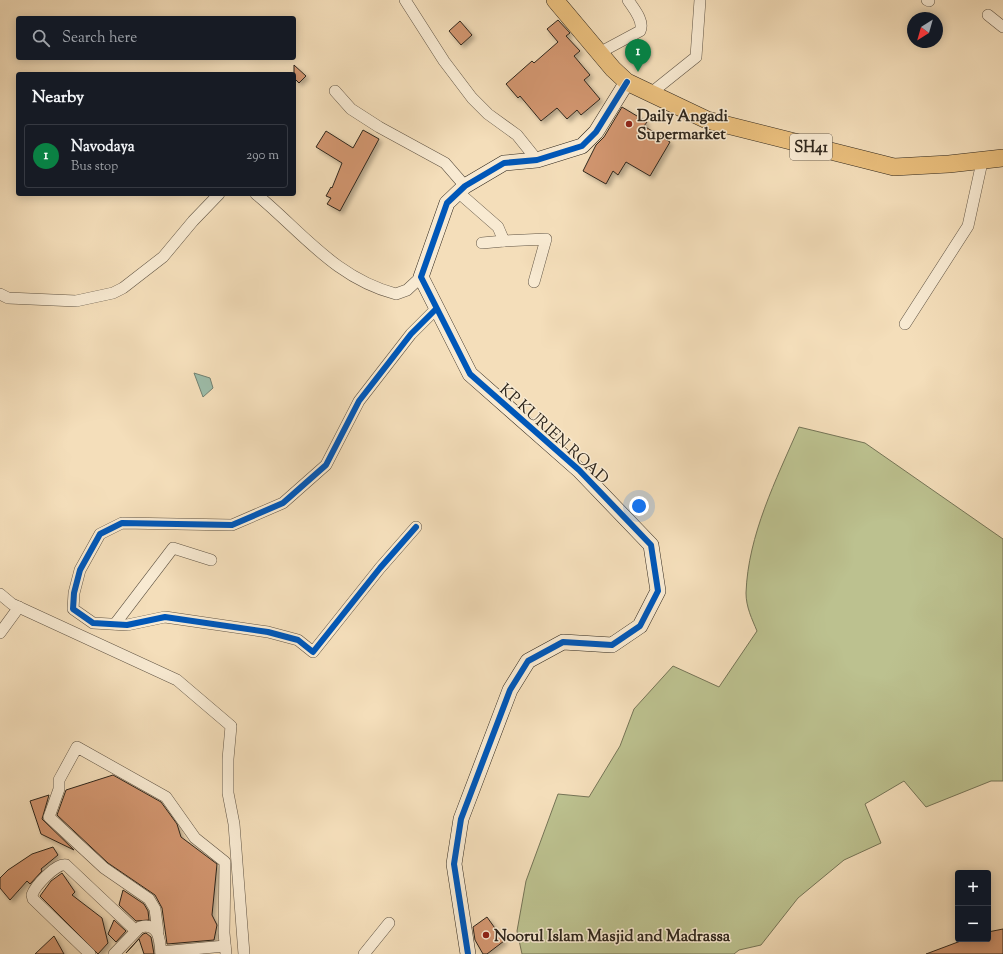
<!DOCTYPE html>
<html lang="en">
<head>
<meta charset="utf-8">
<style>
  :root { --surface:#171b24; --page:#242831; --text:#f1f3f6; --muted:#9ea1a6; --line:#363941; --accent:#0b8043 }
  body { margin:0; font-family:"Sorts Mill Goudy",serif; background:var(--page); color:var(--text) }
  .controls { position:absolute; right:12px; bottom:12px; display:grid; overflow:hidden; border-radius:4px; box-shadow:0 2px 10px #0003 }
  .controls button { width:36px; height:36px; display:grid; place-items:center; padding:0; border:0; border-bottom:1px solid var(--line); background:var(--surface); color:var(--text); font:20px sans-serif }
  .compass { position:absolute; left:907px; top:12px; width:36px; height:36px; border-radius:50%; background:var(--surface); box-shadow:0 2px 10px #0003; rotate:217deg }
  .you { position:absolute; left:639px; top:506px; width:14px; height:14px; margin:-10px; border:3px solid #fff; border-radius:50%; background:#1a73e8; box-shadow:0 0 0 6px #1a73e833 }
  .badge { display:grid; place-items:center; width:26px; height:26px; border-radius:50%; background:var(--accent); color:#fff; font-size:13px; font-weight:700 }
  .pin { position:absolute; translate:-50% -33px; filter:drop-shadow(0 1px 2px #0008) }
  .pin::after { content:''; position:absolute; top:21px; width:14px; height:12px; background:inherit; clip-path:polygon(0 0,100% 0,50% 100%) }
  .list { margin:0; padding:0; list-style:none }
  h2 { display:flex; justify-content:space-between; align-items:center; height:52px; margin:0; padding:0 16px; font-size:17px }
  h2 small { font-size:13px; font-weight:400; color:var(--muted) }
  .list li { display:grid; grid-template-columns:26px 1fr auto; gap:12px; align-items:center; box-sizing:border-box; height:64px; margin:0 8px 8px; padding:0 8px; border:1px solid var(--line); border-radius:4px }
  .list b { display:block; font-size:15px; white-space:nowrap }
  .list p { margin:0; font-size:13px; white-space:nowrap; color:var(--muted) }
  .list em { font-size:13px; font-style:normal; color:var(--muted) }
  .icon { flex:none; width:22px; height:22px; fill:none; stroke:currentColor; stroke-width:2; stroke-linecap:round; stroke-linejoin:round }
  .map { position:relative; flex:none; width:1003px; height:954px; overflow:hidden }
  .search { position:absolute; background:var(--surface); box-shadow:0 2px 10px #0003; left:16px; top:16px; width:280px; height:44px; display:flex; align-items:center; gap:10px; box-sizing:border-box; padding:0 14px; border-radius:4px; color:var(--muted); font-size:15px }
  .panel { position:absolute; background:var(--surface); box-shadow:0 2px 10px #0003; left:16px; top:72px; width:280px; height:124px; border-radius:4px }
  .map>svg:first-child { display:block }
  .green { fill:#bcc18f; stroke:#757456 }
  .water { fill:#9dbdaa; stroke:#718171 }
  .building { fill:#d29670; stroke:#2e261c; filter:url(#shadow) }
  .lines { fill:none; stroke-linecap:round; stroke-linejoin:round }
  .street-casing { stroke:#605444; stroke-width:12 }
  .secondary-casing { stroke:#2e261c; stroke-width:16 }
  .primary-casing { stroke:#2e261c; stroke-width:18 }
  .street { stroke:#f8ead2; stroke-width:11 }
  .secondary { stroke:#f8ead2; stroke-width:15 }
  .primary { stroke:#eabf7d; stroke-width:17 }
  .cycleway-casing { stroke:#f8ead2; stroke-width:8 }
  .cycleway { stroke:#0057b8; stroke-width:6 }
  .poi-dot { fill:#8f2418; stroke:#f8ead2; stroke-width:1.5 }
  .labels { text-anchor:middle; stroke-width:3; stroke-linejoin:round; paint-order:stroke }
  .shield { fill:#f8ead2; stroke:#6b6153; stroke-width:1 }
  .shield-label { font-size:15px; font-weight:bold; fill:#2e261c }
  .poi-label { font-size:16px; font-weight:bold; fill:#2e261c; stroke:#f8ead2; text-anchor:start }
  .street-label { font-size:16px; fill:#2e261c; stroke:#f8ead2 }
</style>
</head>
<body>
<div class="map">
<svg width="1003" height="954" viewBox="0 0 1003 954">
  <defs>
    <filter id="shadow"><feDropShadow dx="3" dy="3" stdDeviation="2" flood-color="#0004"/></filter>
  </defs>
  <rect width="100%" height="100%" fill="#f4deba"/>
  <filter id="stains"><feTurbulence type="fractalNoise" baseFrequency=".005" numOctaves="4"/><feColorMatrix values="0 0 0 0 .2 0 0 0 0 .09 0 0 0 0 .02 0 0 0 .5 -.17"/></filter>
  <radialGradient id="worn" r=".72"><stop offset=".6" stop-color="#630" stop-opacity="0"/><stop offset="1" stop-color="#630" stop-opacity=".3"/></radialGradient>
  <path class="green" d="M 799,427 L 865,443 L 1003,539 L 1003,781 L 991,781 L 926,807 L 904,781 L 865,804 L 881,843 L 844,860 L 798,898 L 761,945 L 739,950 L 734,954 L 522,954 L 517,931 L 526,881 L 558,794 L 589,797 L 620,746 L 634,709 L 673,666 L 719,687 L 757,631 C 752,619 746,607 746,593 C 748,535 776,480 799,427 Z"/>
  <path class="water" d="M 194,373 L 210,378 L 213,388 L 203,397 Z"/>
  <g class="building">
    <path d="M 558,20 L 570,33 L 566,36 L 580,51 L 574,56 L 590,75 L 584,80 L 600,99 L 581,115 L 577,110 L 567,119 L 557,108 L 541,121 L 520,96 L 518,98 L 506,84 L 532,61 L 534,63 L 558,42 L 547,29 Z"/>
    <path d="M 460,21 L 472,35 L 461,45 L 449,31 Z"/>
    <path d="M 294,65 L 306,76 L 299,83 L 294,78 Z"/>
    <path d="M 622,107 L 647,122 L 644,126 L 670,142 L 650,176 L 626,162 L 618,175 L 613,171 L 606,184 L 583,171 L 596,145 L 604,137 Z"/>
    <path d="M 363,130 L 379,139 L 340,211 L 327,204 L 331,198 L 326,196 L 331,187 L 332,188 L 342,163 L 316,147 L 326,131 L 353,148 Z"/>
    <path d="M 113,775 L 161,802 L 177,824 L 181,837 L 217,864 L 212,915 L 217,925 L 214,940 L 167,944 L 162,908 L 155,895 L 108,863 L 57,815 L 66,790 Z"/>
    <path d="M 49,795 L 42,819 L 74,850 L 41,834 L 30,801 Z"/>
    <path d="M 53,847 L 58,855 L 41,869 L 42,871 L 30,884 L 27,881 L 10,900 L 0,888 L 0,878 L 8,870 L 32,854 Z"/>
    <path d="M 62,873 L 75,892 L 72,895 L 102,918 L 108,943 L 98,954 L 40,896 L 51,881 Z"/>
    <path d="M 123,890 L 144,904 L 148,911 L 149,920 L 136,921 L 119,905 Z"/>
    <path d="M 487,917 L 504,941 L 487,954 L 483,954 L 475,940 L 473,927 Z"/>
    <path d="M 114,920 L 126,931 L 116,942 L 108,934 Z"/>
    <path d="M 1003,929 L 1003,954 L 926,954 L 966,939 L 988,939 L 988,932 Z"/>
    <path d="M 146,933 L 151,937 L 154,954 L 144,954 L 139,939 L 126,953 L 143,934 Z"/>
    <path d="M 54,936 L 64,954 L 35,954 Z"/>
  </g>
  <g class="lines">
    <g class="street-casing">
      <g id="street">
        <path d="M 405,0 L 444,61 L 472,98 L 488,114 L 517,135 L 537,160"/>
        <path d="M 927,0 L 929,1"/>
        <path d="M 988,15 L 1003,27"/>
        <path d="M 599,53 L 640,31 C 645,21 633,8 628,0"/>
        <path d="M 335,91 L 351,109 L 379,127 L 445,163 L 465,186"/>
        <path d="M 651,93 L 696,57 L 700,0"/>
        <path d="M 458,192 L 498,227 L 504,241 L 546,239 L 534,282"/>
        <path d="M 256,194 C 302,232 335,278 396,294 L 407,290 L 421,277"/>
        <path d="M 482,243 L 504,241"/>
        <path d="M 0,294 L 8,298 L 76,301 L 113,293 L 123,288 L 163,257 L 193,221 L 219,194"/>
        <path d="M 905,324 L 968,226 L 982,162"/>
        <path d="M 416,527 L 380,568 L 313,652 L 298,640 L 268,632 L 165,617 L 127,625 L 93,623 L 73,609 L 74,593 L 80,570 L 100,534 L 122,523 L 232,525 L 283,503 L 326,465 L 359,401 L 411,334 L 436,309"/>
        <path d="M 0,594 L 12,604 L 177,680 L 231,726 L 228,759 L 228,793 L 234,824 L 244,954"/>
        <path d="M 115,624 L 173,548 L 211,560"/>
        <path d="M 0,633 L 19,607"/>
        <path d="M 158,932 L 155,909 L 149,899 L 104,868 L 49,817 L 59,789 L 59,780 L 77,747 L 166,797 L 195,838 L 225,862 L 224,933 L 226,954"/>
        <path d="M 161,952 L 225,946"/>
        <path d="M 90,954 L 33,899 L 32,895 C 35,886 56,863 66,865 L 136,931"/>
        <path d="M 114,954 L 140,927 C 159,922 160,940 161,954"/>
        <path d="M 364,954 L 389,923"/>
      </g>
    </g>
    <g class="secondary-casing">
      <path id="secondary" d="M 468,954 L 454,864 L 461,819 L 510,690 L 528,661 L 563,642 L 612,645 L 640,626 L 658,591 L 651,545 L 579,470 L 470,374 L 421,277 L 447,203 L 465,186 L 504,163 L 537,160 L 582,146 L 596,132 L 627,82"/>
    </g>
    <g class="primary-casing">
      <path id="primary" d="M 555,0 L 613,69 L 627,82 L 707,120 L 894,167 L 949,164 L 1003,158"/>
    </g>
    <use href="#street" class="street"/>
    <use href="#secondary" class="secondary"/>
    <use href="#primary" class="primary"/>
    <g class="cycleway-casing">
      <g id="cycleway">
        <path d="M 416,527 L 380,568 L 313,652 L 298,640 L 268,632 L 165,617 L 127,625 L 93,623 L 73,609 L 74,593 L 80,570 L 100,534 L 122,523 L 232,525 L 283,503 L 326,465 L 359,401 L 411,334 L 436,309"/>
        <path d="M 468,954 L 454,864 L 461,819 L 510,690 L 528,661 L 563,642 L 612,645 L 640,626 L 658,591 L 651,545 L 579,470 L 470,374 L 421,277 L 447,203 L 465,186 L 504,163 L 537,160 L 582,146 L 596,132 L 627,82"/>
      </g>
    </g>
    <use href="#cycleway" class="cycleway"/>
  </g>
  <g class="poi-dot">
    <circle cx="629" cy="124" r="4"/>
    <circle cx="486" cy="935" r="4"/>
  </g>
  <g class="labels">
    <rect class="shield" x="790" y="134" width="42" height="26" rx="3"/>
    <g class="shield-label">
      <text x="811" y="152">SH41</text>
    </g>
    <g class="poi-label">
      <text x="637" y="121">Daily Angadi<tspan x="637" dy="18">Supermarket</tspan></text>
      <text x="494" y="941">Noorul Islam Masjid and Madrassa</text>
    </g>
    <g class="street-label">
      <text transform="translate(555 433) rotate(42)" y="6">KP KURIEN ROAD</text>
    </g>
  </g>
  <rect width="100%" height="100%" filter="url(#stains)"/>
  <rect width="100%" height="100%" fill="url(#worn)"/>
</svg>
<div class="controls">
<button>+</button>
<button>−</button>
</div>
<svg class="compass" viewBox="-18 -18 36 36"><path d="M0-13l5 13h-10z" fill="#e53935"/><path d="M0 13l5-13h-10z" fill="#9ea1a6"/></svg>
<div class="you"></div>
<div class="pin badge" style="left:638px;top:72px">1</div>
<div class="search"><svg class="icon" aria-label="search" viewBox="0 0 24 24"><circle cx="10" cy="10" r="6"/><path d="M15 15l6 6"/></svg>Search here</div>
<section class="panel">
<h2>Nearby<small></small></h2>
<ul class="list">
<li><span class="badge">1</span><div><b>Navodaya</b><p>Bus stop</p></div><em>290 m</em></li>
</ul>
</section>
</div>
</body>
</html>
